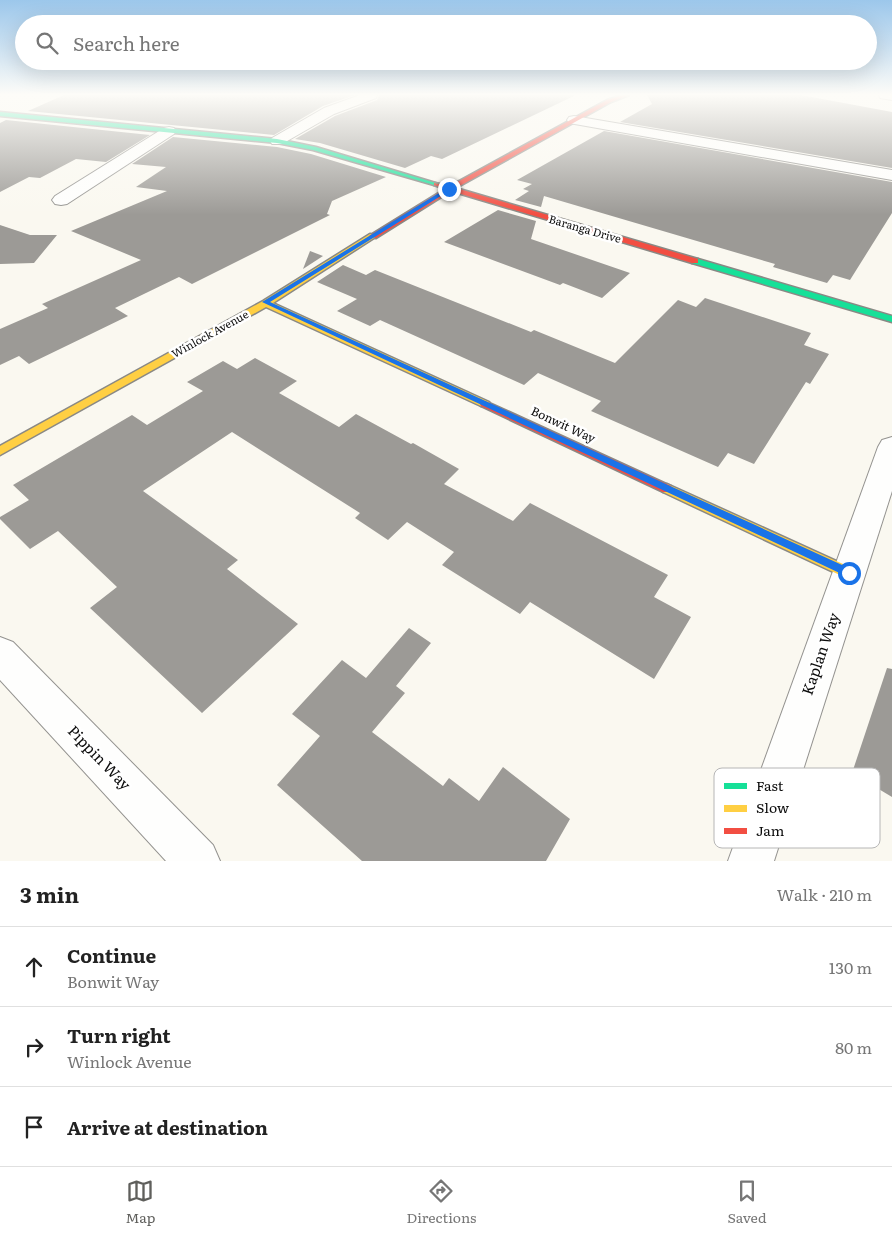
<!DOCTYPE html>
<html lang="en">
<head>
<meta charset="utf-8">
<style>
  :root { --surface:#fff; --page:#f6f6f6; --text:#222; --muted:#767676; --line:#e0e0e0; --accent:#5f5f5c }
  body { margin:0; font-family:Literata,serif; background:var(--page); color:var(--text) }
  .stop { position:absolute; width:15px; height:15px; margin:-11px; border:4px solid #1a73e8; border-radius:50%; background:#fff }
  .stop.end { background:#1a73e8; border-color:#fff; box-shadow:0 1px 5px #0008 }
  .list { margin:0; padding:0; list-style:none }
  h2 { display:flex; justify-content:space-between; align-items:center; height:65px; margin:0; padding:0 20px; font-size:21px }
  h2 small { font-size:16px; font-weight:400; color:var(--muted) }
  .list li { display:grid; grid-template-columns:32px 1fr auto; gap:15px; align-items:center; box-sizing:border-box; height:80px; padding:0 20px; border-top:1px solid var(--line) }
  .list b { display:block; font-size:19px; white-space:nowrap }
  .list p { margin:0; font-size:16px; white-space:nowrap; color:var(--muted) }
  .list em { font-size:16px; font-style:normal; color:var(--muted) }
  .icon { flex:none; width:28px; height:28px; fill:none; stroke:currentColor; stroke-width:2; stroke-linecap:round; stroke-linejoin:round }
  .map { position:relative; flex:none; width:892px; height:861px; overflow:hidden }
  .search { position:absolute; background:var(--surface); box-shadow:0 5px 20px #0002; left:15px; right:15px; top:15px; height:55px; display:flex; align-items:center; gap:12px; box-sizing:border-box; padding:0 18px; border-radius:28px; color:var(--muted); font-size:19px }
  .sheet { height:305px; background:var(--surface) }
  nav { display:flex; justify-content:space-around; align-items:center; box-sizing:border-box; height:70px; border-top:1px solid var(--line); background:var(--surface); font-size:14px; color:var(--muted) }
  nav a { display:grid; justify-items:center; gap:2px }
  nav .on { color:var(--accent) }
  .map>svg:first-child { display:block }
  .building { fill:#9c9a96 }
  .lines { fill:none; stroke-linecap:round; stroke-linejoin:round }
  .street-casing { stroke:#93928f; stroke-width:2 }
  .fast-casing { stroke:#8a8985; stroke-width:3 }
  .slow-casing { stroke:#8a8985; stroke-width:3 }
  .jam-casing { stroke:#8a8985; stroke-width:3 }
  .street { fill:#fefefd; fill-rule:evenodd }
  .fast { fill:#16e098; fill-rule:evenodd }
  .slow { fill:#ffcf43; fill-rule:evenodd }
  .jam { fill:#f24e42; fill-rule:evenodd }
  .route { fill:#1a73e8 }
  .labels { text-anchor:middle; stroke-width:5; stroke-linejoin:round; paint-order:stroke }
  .far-street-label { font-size:11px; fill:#0c0c0c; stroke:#fff }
  .street-label { font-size:12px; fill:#0c0c0c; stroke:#fff }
  .near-street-label { font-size:15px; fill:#0c0c0c; stroke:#fff }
  .key { fill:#fff; stroke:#b6b6b6; stroke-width:1 }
  .key-label { font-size:14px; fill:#0c0c0c }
</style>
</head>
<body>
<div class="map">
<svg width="892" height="861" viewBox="0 0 892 861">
  <rect width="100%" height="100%" fill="#faf8f0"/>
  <g class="building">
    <path d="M 64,95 L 355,95 L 323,106 L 274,135 L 28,111 Z"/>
    <path d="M 379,95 L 576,95 L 442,159 L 431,156 L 405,168 L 320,143 L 295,139 L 335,116 L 377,100 Z"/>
    <path d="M 647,95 L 801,95 L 892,112 L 892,168 L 620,122 L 652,104 Z"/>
    <path d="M 6,120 L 150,135 L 106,162 L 76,159 L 40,178 L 29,177 L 0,192 L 0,123 Z"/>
    <path d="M 604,131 L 892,182 L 892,213 L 850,280 L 833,275 L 827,283 L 773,267 L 775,264 L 544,196 L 541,207 L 515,200 L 529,191 L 523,189 L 532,184 L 517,180 Z"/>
    <path d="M 173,137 L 277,147 L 311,154 L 386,177 L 332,201 L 327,214 L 330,215 L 192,284 L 179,277 L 115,308 L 128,316 L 91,334 L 29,364 L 19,356 L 0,365 L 0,329 L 48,308 L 42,304 L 141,260 L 71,231 L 167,191 L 136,187 L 166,167 L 132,164 Z"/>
    <path d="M 498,210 L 536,221 L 531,239 L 630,273 L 602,298 L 563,283 L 560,285 L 444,242 Z"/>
    <path d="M 0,225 L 30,235 L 57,235 L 34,263 L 0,264 Z"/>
    <path d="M 310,251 L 323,256 L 303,269 Z"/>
    <path d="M 343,265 L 366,275 L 375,270 L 531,332 L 534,330 L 615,363 L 678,300 L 696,307 L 705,298 L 811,333 L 804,345 L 829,354 L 810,384 L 806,382 L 754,464 L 728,453 L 718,467 L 591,411 L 601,401 L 538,373 L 524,385 L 380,320 L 370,326 L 337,311 L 357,299 L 317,282 Z"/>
    <path d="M 255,358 L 297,381 L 279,393 L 339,427 L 356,414 L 411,444 L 413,443 L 459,469 L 444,484 L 513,521 L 530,503 L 668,575 L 654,597 L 691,617 L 654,679 L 530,602 L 520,614 L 442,565 L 454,552 L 407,522 L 388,540 L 355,518 L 360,513 L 232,432 L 143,491 L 238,560 L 227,569 L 298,624 L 202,713 L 90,608 L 117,587 L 58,531 L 30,549 L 0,519 L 0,517 L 29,500 L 13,485 L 132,415 L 147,425 L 203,391 L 187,382 L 223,361 L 237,369 Z"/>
    <path d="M 409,628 L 431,643 L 396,686 L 405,693 L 372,732 L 443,786 L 449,778 L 479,801 L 503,767 L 570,819 L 546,861 L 362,861 L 277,785 L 320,736 L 292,714 L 342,660 L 366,678 Z"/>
    <path d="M 887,668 L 892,669 L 892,797 L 852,773 Z"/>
  </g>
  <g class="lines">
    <g class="street-casing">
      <g id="street">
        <path d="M 360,95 L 377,95 L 376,98 L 334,114 L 282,144 L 272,144 L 270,141 L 272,138 L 324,108 Z"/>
        <path d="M 879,95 L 892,95 L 892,100 L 880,98 Z"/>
        <path d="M 574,116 L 892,170 L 892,180 L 569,123 L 567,120 L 569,117 Z"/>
        <path d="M 169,127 L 174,128 L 176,131 L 174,134 L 67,204 L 61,205 L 55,204 L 52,200 L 55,196 L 164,128 Z"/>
        <path d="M 892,437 L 892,491 L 774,861 L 728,861 L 878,447 L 882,440 Z"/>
        <path d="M 0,637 L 13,642 L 213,845 L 220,861 L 166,861 L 0,680 Z"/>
      </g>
    </g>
    <g class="fast-casing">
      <g id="fast">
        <path d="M 0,112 L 277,139 L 316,147 L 439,184 L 434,185 L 313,150 L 277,143 L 0,116 Z"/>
        <path d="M 692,259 L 698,259 L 892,316 L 892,322 L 692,263 Z"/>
      </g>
    </g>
    <g class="slow-casing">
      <g id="slow">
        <path d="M 370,234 L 377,236 L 273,303 L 489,402 L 490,404 L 489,406 L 481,406 L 266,307 L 0,455 L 0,446 L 263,301 Z"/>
        <path d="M 667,484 L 854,569 L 856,573 L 854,577 L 849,579 L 844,577 L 663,492 L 661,489 L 663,486 Z"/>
      </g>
    </g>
    <g class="jam-casing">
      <g id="jam">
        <path d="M 622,95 L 629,95 L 611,102 L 456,188 L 698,259 L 698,263 L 692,263 L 451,191 L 376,238 L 369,236 L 445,189 L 434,185 L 434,183 L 450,186 L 607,100 Z"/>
        <path d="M 485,401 L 671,486 L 673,489 L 671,492 L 663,492 L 481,406 L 480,404 Z"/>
      </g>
    </g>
    <use href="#street" class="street"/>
    <use href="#fast" class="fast"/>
    <use href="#slow" class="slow"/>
    <use href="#jam" class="jam"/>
  </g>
  <linearGradient id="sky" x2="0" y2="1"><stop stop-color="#9cc7eb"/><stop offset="0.44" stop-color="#fdfcf8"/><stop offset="1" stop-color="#fdfcf8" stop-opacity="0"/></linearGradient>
  <rect width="892" height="215" fill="url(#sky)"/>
  <path class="route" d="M 447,188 L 452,189 L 270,302 L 853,570 L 853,576 L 846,576 L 262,302 Z"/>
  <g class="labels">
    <g class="far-street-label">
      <text transform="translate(585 229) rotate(16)" y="4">Baranga Drive</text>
      <text transform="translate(210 334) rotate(-29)" y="4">Winlock Avenue</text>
    </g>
    <g class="street-label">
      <text transform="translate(563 425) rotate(25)" y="4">Bonwit Way</text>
    </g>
    <g class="near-street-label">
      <text transform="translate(821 654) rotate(-71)" y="5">Kaplan Way</text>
      <text transform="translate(99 758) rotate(46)" y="5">Pippin Way</text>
    </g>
  </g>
  <rect x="714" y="768" width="166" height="80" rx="8" class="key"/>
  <rect x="724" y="783" width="23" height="6" fill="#16e098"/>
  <rect x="724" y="805" width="23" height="7" fill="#ffcf43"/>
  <rect x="724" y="828" width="23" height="6" fill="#f24e42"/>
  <g class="key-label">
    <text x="756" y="791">Fast</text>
    <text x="756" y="813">Slow</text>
    <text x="756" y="836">Jam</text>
  </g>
</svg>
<div class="stop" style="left:849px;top:573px"></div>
<div class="stop end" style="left:449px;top:189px"></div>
<div class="search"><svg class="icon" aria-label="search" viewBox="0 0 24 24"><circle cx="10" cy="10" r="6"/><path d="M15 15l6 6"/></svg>Search here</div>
</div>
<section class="sheet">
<h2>3 min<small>Walk · 210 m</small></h2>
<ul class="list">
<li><svg class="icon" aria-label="ahead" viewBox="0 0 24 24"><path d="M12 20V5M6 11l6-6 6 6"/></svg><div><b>Continue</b><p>Bonwit Way</p></div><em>130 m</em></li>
<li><svg class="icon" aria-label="right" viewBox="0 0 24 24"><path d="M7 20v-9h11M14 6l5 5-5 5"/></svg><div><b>Turn right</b><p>Winlock Avenue</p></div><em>80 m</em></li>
<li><svg class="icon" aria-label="arrive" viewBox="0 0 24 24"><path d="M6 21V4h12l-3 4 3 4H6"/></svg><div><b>Arrive at destination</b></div></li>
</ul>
</section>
<nav>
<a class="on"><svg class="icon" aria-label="map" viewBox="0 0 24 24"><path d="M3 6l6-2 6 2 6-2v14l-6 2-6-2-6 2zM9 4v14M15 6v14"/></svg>Map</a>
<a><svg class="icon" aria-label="directions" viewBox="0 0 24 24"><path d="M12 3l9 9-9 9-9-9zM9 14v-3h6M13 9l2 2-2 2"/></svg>Directions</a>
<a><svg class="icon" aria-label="saved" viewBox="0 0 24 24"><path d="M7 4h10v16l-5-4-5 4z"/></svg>Saved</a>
</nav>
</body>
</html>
